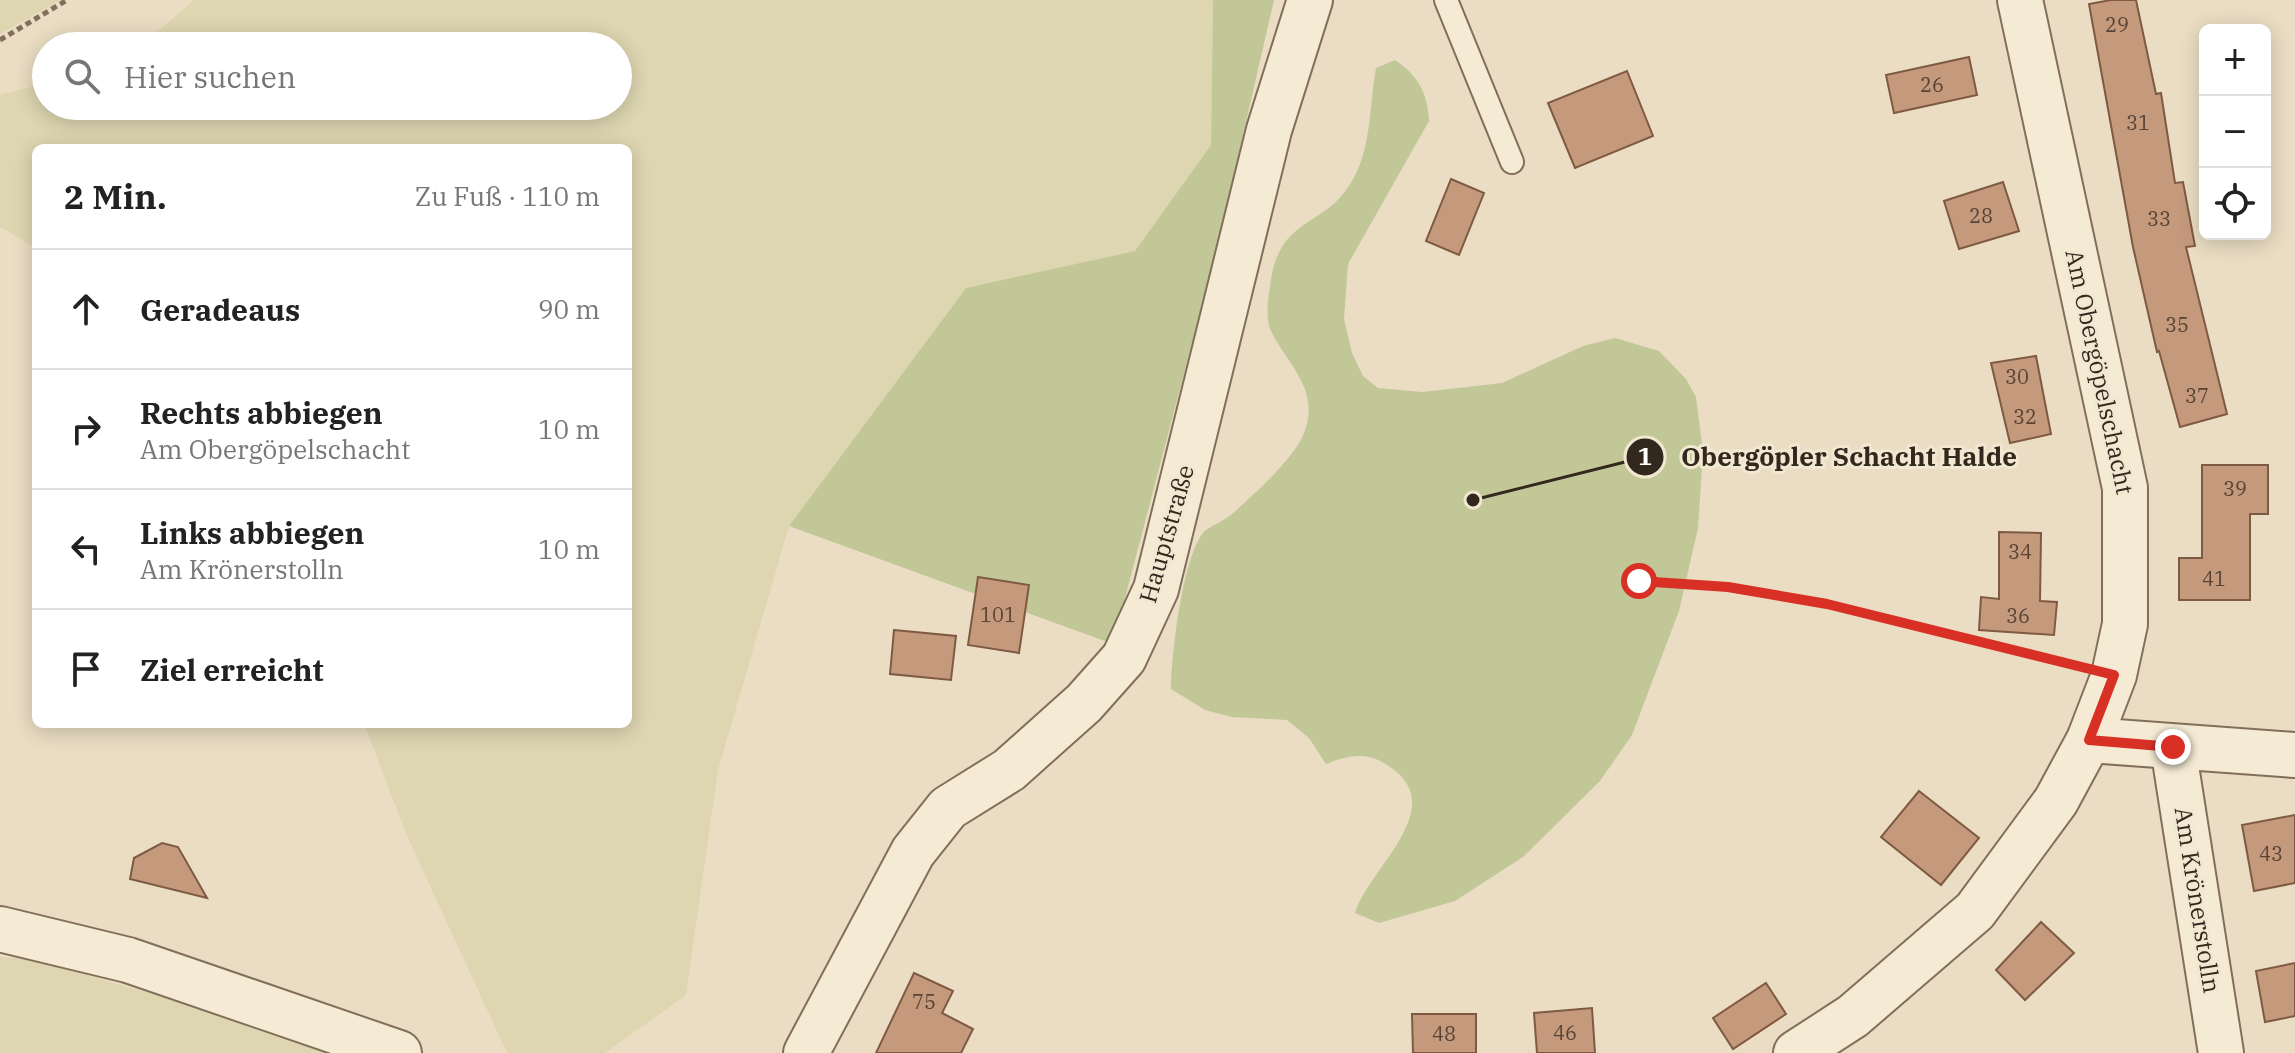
<!DOCTYPE html>
<html lang="de">
<head>
<meta charset="utf-8">
<style>
  :root { --surface:#fff; --page:#f2f2f2; --text:#222; --muted:#767676; --line:#e0e0e0 }
  body { margin:0; font-family:"IBM Plex Serif",serif; background:var(--page); color:var(--text) }
  .controls { position:absolute; right:24px; top:24px; display:grid; overflow:hidden; border-radius:12px; box-shadow:0 4px 20px #0003 }
  .controls button { width:72px; height:72px; display:grid; place-items:center; padding:0; border:0; border-bottom:2px solid var(--line); background:var(--surface); color:var(--text); font:40px sans-serif }
  .stop { position:absolute; width:24px; height:24px; margin:-18px; border:6px solid #d93025; border-radius:50%; background:#fff }
  .stop.end { background:#d93025; border-color:#fff; box-shadow:0 2px 8px #0008 }
  .list { margin:0; padding:0; list-style:none }
  h2 { display:flex; justify-content:space-between; align-items:center; height:104px; margin:0; padding:0 32px; font-size:34px }
  h2 small { font-size:26px; font-weight:400; color:var(--muted) }
  .list li { display:grid; grid-template-columns:52px 1fr auto; gap:24px; align-items:center; box-sizing:border-box; height:120px; padding:0 32px; border-top:2px solid var(--line) }
  .list b { display:block; font-size:30px; white-space:nowrap }
  .list p { margin:0; font-size:26px; white-space:nowrap; color:var(--muted) }
  .list em { font-size:26px; font-style:normal; color:var(--muted) }
  .icon { flex:none; width:44px; height:44px; fill:none; stroke:currentColor; stroke-width:2; stroke-linecap:round; stroke-linejoin:round }
  .map { position:relative; flex:none; width:2295px; height:1053px; overflow:hidden }
  .search { position:absolute; background:var(--surface); box-shadow:0 4px 20px #0003; left:32px; top:32px; width:600px; height:88px; display:flex; align-items:center; gap:20px; box-sizing:border-box; padding:0 28px; border-radius:44px; color:var(--muted); font-size:30px }
  .panel { position:absolute; background:var(--surface); box-shadow:0 4px 20px #0003; left:32px; top:144px; width:600px; height:584px; border-radius:12px }
  .map>svg:first-child { display:block }
  .farmland { fill:#ded6b1 }
  .green { fill:#c2c798 }
  .building { fill:#c5997c; stroke:#7f5a43; stroke-width:2 }
  .lines { fill:none; stroke-linecap:round; stroke-linejoin:round }
  .service-casing { stroke:#826f5b; stroke-width:26 }
  .minor-casing { stroke:#826f5b; stroke-width:48 }
  .tertiary-casing { stroke:#826f5b; stroke-width:48 }
  .path { stroke:#826f5b; stroke-width:5; stroke-dasharray:6 4; stroke-linecap:butt }
  .service { stroke:#f5ebd5; stroke-width:22 }
  .minor { stroke:#f5ebd5; stroke-width:44 }
  .tertiary { stroke:#f5ebd5; stroke-width:44 }
  .route { stroke:#d93025; stroke-width:10 }
  .labels { text-anchor:middle; stroke-width:6; stroke-linejoin:round; paint-order:stroke }
  .number-label { font-size:20px; fill:#584436 }
  .street-label { font-size:24px; fill:#33281e; stroke:#f2e8d2 }
  .leader { fill:none; stroke:#33281e; stroke-width:3 }
  .callout-dot { fill:#33281e; stroke:#f2e8d2; stroke-width:3 }
  .mark-label { font-size:24px; text-anchor:middle; font-weight:bold; fill:#fff }
  .callout-label { font-size:26px; text-anchor:middle; font-weight:bold; fill:#33281e; stroke:#f2e8d2; stroke-width:6; stroke-linejoin:round; paint-order:stroke }
</style>
</head>
<body>
<div class="map">
<svg width="2295" height="1053" viewBox="0 0 2295 1053">
  <rect width="100%" height="100%" fill="#eaddc3"/>
  <g class="farmland">
    <path d="M 0,0 L 61,0 L 0,34 Z"/>
    <path d="M 194,0 L 1213,0 L 1211,145 L 1135,251 L 966,288 L 789,526 L 718,770 L 686,995 L 605,1053 L 507,1053 L 408,838 L 364,724 L 628,724 L 628,148 L 36,148 L 36,248 L 0,227 L 0,95 L 46,83 L 46,106 L 618,106 L 618,46 L 141,46 Z"/>
    <path d="M 0,957 L 29,959 L 362,1053 L 0,1053 Z"/>
  </g>
  <g class="green">
    <path d="M 1213,0 L 1274,0 L 1217,248 L 1113,644 L 789,526 L 966,288 L 1135,251 L 1211,145 Z"/>
    <path d="M 1395,60 C 1418,75 1428,94 1429,121 L 1348,264 L 1344,319 L 1352,353 L 1363,376 L 1378,388 L 1422,392 L 1502,383 L 1583,346 L 1615,338 L 1659,351 L 1686,379 L 1696,397 L 1703,452 L 1698,528 L 1679,611 L 1632,735 L 1600,781 L 1523,857 L 1455,901 L 1379,923 L 1355,913 C 1368,869 1451,808 1390,767 C 1368,751 1350,755 1326,764 L 1309,738 L 1287,720 L 1232,717 L 1205,710 L 1171,689 C 1171,658 1183,549 1206,530 C 1214,524 1224,521 1232,514 C 1252,496 1295,458 1304,433 C 1321,390 1288,365 1272,333 C 1264,319 1269,295 1271,279 C 1281,218 1321,228 1349,186 C 1372,152 1369,106 1376,68 Z"/>
  </g>
  <g class="building">
    <path d="M 2111,0 L 2136,0 L 2156,94 L 2161,93 L 2175,183 L 2183,182 L 2195,246 L 2186,247 L 2227,414 L 2180,427 L 2159,351 L 2157,352 L 2133,247 L 2089,4 Z"/>
    <path d="M 1969,57 L 1977,95 L 1894,113 L 1886,75 Z"/>
    <path d="M 1627,71 L 1653,136 L 1575,168 L 1548,103 Z"/>
    <path d="M 1451,179 L 1484,193 L 1459,255 L 1426,241 Z"/>
    <path d="M 2003,182 L 2019,231 L 1959,249 L 1944,201 Z"/>
    <path d="M 2036,356 L 2051,434 L 2010,443 L 1991,363 Z"/>
    <path d="M 2202,465 L 2268,465 L 2268,514 L 2250,514 L 2250,600 L 2179,600 L 2179,558 L 2202,558 Z"/>
    <path d="M 1999,532 L 2041,533 L 2040,601 L 2057,602 L 2054,635 L 1979,630 L 1981,597 L 1999,599 Z"/>
    <path d="M 978,577 L 1029,585 L 1019,653 L 968,645 Z"/>
    <path d="M 894,630 L 956,636 L 951,680 L 890,674 Z"/>
    <path d="M 1919,791 L 1979,838 L 1941,885 L 1881,837 Z"/>
    <path d="M 2295,815 L 2295,883 L 2254,891 L 2242,825 Z"/>
    <path d="M 162,843 L 178,847 L 207,898 L 130,879 L 134,858 Z"/>
    <path d="M 2041,922 L 2074,953 L 2025,1000 L 1996,970 Z"/>
    <path d="M 2295,963 L 2295,1016 L 2265,1022 L 2256,971 Z"/>
    <path d="M 914,973 L 953,991 L 942,1013 L 973,1029 L 961,1053 L 876,1053 Z"/>
    <path d="M 1766,983 L 1786,1014 L 1733,1049 L 1713,1018 Z"/>
    <path d="M 1592,1008 L 1595,1053 L 1537,1053 L 1534,1013 Z"/>
    <path d="M 1412,1014 L 1476,1014 L 1476,1053 L 1413,1053 Z"/>
  </g>
  <g class="lines">
    <g class="service-casing">
      <path id="service" d="M 1446,0 L 1512,162"/>
    </g>
    <g class="minor-casing">
      <g id="minor">
        <path d="M 2089,740 L 2295,755"/>
        <path d="M 2173,747 L 2221,1053"/>
        <path d="M 0,929 L 128,960 L 399,1053"/>
        <path d="M 1796,1053 L 1853,1016 L 1975,911 L 2056,801 L 2089,740 L 2114,675 L 2125,624 L 2125,488 L 2020,0"/>
      </g>
    </g>
    <g class="tertiary-casing">
      <path id="tertiary" d="M 806,1053 L 913,852 L 948,808 L 1009,770 L 1084,703 L 1124,658 L 1156,589 L 1269,130 L 1310,0"/>
    </g>
    <g class="path">
      <path d="M 0,40 L 67,0"/>
      <path d="M 1631,576 L 1646,584 L 1728,587"/>
      <path d="M 1749,591 L 1728,587 L 1827,604 L 2076,666"/>
    </g>
    <use href="#service" class="service"/>
    <use href="#minor" class="minor"/>
    <use href="#tertiary" class="tertiary"/>
  </g>
  <g class="lines">
    <path class="route" d="M 1639,581 L 1728,587 L 1827,604 L 2114,675 L 2089,740 L 2173,747"/>
  </g>
  <g class="labels">
    <g class="number-label">
      <text x="2117" y="32">29</text>
      <text x="1932" y="92">26</text>
      <text x="2138" y="130">31</text>
      <text x="1981" y="223">28</text>
      <text x="2159" y="226">33</text>
      <text x="2177" y="332">35</text>
      <text x="2017" y="384">30</text>
      <text x="2197" y="403">37</text>
      <text x="2025" y="424">32</text>
      <text x="2235" y="496">39</text>
      <text x="2020" y="559">34</text>
      <text x="2214" y="586">41</text>
      <text x="998" y="622">101</text>
      <text x="2018" y="623">36</text>
      <text x="2271" y="861">43</text>
      <text x="924" y="1009">75</text>
      <text x="1565" y="1040">46</text>
      <text x="1444" y="1041">48</text>
    </g>
    <g class="street-label">
      <text transform="translate(2099 372) rotate(78)" y="8">Am Obergöpelschacht</text>
      <text transform="translate(1167 534) rotate(-74)" y="8">Hauptstraße</text>
      <text transform="translate(2197 900) rotate(81)" y="8">Am Krönerstolln</text>
    </g>
  </g>
  <path class="leader" d="M1473 500L1645 457"/>
  <g class="callout-dot">
    <circle cx="1473" cy="500" r="8"/>
    <circle cx="1645" cy="457" r="20"/>
  </g>
  <g class="mark-label">
    <text x="1645" y="465">1</text>
  </g>
  <g class="callout-label">
    <text x="1849" y="466">Obergöpler Schacht Halde</text>
  </g>
</svg>
<div class="controls">
<button>+</button>
<button>−</button>
<button><svg class="icon" aria-label="locate" viewBox="0 0 24 24"><circle cx="12" cy="12" r="6"/><path d="M12 2v4M12 18v4M2 12h4M18 12h4"/></svg></button>
</div>
<div class="stop" style="left:1639px;top:581px"></div>
<div class="stop end" style="left:2173px;top:747px"></div>
<div class="search"><svg class="icon" aria-label="search" viewBox="0 0 24 24"><circle cx="10" cy="10" r="6"/><path d="M15 15l6 6"/></svg>Hier suchen</div>
<section class="panel">
<h2>2 Min.<small>Zu Fuß · 110 m</small></h2>
<ul class="list">
<li><svg class="icon" aria-label="ahead" viewBox="0 0 24 24"><path d="M12 20V5M6 11l6-6 6 6"/></svg><div><b>Geradeaus</b></div><em>90 m</em></li>
<li><svg class="icon" aria-label="right" viewBox="0 0 24 24"><path d="M7 20v-9h11M14 6l5 5-5 5"/></svg><div><b>Rechts abbiegen</b><p>Am Obergöpelschacht</p></div><em>10 m</em></li>
<li><svg class="icon" aria-label="left" viewBox="0 0 24 24"><path d="M17 20v-9H6M10 6l-5 5 5 5"/></svg><div><b>Links abbiegen</b><p>Am Krönerstolln</p></div><em>10 m</em></li>
<li><svg class="icon" aria-label="arrive" viewBox="0 0 24 24"><path d="M6 21V4h12l-3 4 3 4H6"/></svg><div><b>Ziel erreicht</b></div></li>
</ul>
</section>
</div>
</body>
</html>
